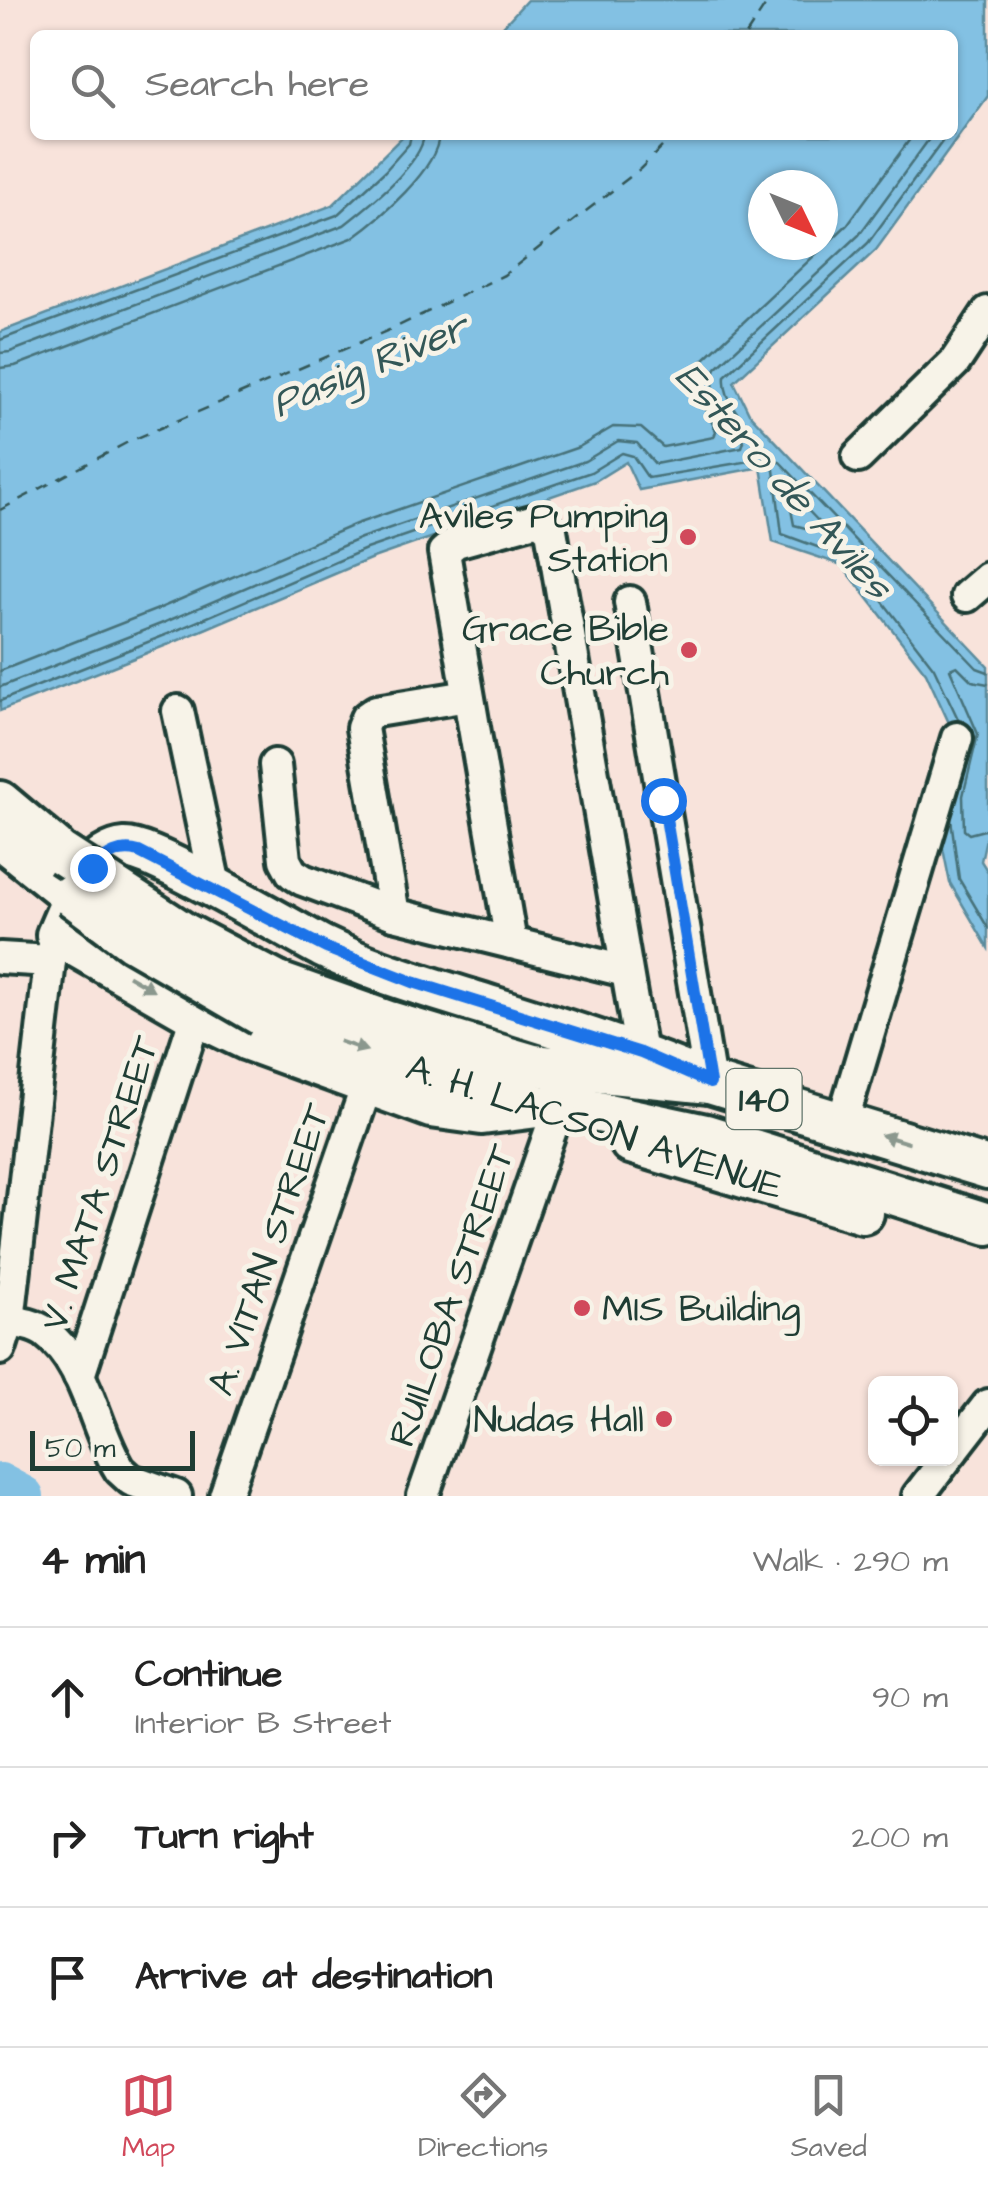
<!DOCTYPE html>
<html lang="en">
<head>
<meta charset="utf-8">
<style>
  :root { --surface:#fff; --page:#f6f6f6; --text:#222; --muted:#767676; --line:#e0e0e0; --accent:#d1495b }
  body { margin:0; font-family:"Architects Daughter",sans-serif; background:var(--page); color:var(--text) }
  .controls { position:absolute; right:30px; bottom:30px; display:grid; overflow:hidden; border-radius:15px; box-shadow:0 2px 8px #0004 }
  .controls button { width:90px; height:90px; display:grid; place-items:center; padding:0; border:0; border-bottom:2px solid var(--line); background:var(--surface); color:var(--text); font:50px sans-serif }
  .compass { position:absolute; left:748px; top:170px; width:90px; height:90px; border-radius:50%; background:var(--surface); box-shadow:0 2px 8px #0004; rotate:133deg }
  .scale { position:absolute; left:30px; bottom:25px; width:165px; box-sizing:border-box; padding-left:10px; border:5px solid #1f3d34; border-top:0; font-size:28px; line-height:35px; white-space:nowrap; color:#1f3d34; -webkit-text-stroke:8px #f7f3e8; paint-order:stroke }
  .stop { position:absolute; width:30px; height:30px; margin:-22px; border:8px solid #1a73e8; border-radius:50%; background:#fff }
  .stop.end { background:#1a73e8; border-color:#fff; box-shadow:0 2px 10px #0008 }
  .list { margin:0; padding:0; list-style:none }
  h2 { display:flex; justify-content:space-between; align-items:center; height:130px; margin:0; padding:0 40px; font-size:42px }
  h2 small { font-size:32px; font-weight:400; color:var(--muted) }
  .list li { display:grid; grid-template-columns:65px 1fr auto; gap:30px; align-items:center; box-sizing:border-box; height:140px; padding:0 40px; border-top:2px solid var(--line) }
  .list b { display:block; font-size:38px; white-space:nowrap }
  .list p { margin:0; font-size:32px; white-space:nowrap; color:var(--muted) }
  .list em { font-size:32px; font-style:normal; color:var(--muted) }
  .icon { flex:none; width:55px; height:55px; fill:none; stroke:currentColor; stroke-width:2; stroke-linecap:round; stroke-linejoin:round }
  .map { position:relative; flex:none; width:988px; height:1496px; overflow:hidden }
  .search { position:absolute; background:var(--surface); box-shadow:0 2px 8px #0004; left:30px; right:30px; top:30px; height:110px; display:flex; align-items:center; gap:25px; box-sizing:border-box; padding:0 35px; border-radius:15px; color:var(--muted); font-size:38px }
  .sheet { height:550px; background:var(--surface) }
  nav { display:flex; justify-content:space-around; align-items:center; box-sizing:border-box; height:140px; border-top:2px solid var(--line); background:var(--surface); font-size:28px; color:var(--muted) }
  nav a { display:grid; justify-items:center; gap:5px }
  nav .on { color:var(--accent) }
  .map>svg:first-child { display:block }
  .water { fill:#83c1e3; stroke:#5b8c9d; stroke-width:2.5; fill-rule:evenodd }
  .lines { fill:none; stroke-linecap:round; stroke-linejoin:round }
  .shore { stroke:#47727a; stroke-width:2.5 }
  .river { stroke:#83c1e3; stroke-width:40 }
  .ferry { stroke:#335757; stroke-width:2.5; stroke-dasharray:12 10; stroke-linecap:butt }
  .minor-casing { stroke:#1f3d34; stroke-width:38 }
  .major-casing { stroke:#1f3d34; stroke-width:48 }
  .minor { stroke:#f7f3e8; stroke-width:30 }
  .major { stroke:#f7f3e8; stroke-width:40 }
  .major-bridge-casing { stroke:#1f3d34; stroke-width:48; stroke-linecap:butt }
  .major-bridge { stroke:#f7f3e8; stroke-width:40 }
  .oneway { fill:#8b988e }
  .route { stroke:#1a73e8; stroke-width:12 }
  .poi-dot { fill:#d1495b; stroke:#f7f3e8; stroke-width:4 }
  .labels { text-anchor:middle; stroke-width:10; stroke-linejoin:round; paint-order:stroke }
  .shield { fill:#f7f3e8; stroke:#60746a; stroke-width:2.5 }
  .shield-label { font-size:35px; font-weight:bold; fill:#1f3d34 }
  .poi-label { font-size:38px; fill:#1f3d34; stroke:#f7f3e8; text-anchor:end }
  .street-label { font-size:38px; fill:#1f3d34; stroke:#f7f3e8 }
  .water-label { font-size:40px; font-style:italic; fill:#335757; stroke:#f7f3e8 }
</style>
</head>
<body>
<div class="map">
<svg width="988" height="1496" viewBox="0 0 988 1496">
  <rect width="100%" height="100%" fill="#f8e3db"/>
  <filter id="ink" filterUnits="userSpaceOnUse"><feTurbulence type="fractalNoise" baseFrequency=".01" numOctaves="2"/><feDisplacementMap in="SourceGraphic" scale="20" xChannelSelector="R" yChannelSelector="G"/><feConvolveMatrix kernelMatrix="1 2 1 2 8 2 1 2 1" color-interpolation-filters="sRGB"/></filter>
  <g filter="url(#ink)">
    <path class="water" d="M 527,0 L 988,0 L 988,96 L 876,250 L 734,382 L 749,413 L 988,666 L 988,829 L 981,861 L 988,872 L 988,948 L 950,883 L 941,839 L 955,736 L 926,673 L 842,565 L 773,542 L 761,467 L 639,490 L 626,462 L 595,481 L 370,559 L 172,643 L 0,711 L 0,332 L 333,205 L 404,135 L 953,135 L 953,35 L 495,35 ZM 763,185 L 823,185 L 823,245 L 763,245 Z"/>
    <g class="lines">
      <g class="shore">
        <path d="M 0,340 L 337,215 L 385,171 L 409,144 L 411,135"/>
        <path d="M 0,353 L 10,352 L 344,225 C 367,207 422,164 424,135"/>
        <path d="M 0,368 L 15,366 L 352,238 C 380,218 437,170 439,135"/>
        <path d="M 793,499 L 798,500 L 822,525 L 821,532 L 794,525 L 790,504 Z"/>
        <path d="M 0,671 L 158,609 L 356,524 L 579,447 L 613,427 L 641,428 L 663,447 L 714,437 L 716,431 L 697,390 L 697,375 L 703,360 L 847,225 L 913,135"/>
        <path d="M 988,684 L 972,681 L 957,666 L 950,669 L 978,734 L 963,796 L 964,830 L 969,834 L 988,829"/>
        <path d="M 0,687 L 163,623 L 361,538 L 585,461 L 618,441 L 637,443 L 655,464 L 742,447 L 744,441 C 728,422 705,393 716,368 L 859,235 L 932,135"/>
        <path d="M 0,701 L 168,634 L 366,549 L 591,472 L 622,453 L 633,456 L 648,478 L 768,458 L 769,450 C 752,431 722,404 725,376 L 868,243 L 947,135"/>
        <path d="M 959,721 L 934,668 L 850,559 L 782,534 L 773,462 L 780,462 L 977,668 L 988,672"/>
        <path d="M 951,819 L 959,879 L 988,928"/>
      </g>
      <path class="river" d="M 0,1483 L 24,1496"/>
      <g class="ferry">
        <path d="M 746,35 L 769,0"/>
        <path d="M 0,510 L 130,441 L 396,327 L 504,275 L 640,169 L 674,135"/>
      </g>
      <g class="minor-casing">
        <g id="minor">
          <path d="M 858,457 L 955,362 L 988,312"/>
          <path d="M 967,596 L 988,578"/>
          <path d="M 630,602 L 710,1083"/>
          <path d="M 178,711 L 216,890"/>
          <path d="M 275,765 L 285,860 L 292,873 L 303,880 L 394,914 L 625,971"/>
          <path d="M 394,914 L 362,728 L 366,718 L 376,711 L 468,696"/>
          <path d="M 511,943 L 444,552 L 456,542 L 539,519 L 551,530 L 641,1053"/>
          <path d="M 0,958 L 50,961"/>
          <path d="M 842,1123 L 957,738"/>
          <path d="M 0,1319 C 15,1322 32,1323 45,1332 C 88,1364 93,1427 120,1470 L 131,1480 L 176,1496"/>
          <path d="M 0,1349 L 9,1321 L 50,961 L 57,935"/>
          <path d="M 79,1376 L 196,1015"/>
          <path d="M 950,1454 L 988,1405"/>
          <path d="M 225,1496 L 367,1085"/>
          <path d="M 423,1496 L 554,1121"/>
          <path d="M 918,1496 L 947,1458"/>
        </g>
      </g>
      <g class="major-casing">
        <g id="major">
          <path d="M 0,802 L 55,848"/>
          <path d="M 0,838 L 71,895"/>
          <path d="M 276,982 L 389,1022 L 533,1065 L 710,1083 L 988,1168"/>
          <path d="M 261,1015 L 533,1104"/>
          <path d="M 710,1083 C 633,1050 553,1026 473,1001 C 423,985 370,970 323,947 C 290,930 151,847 125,849 C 88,852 70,906 57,935 L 196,1015 L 248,1040 L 431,1107 L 482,1114 L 561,1104 L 706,1135 L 988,1224"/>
          <path d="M 631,1143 L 863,1213"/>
        </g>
      </g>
      <use href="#minor" class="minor"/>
      <use href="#major" class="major"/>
      <g class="major-bridge-casing">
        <g id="major-bridge">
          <path d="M 62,854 L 185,934 L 276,982"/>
          <path d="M 71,895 L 133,941 L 261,1015"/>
        </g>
      </g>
      <use href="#major-bridge" class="major-bridge"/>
    </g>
    <defs><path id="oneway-solid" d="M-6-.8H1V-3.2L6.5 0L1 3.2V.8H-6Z" transform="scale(2.5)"/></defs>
    <g class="oneway">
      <use href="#oneway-solid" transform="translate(141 983) rotate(30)"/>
      <use href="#oneway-solid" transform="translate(353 1046) rotate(19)"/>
      <use href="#oneway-solid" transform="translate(895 1139) rotate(-163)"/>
    </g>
  </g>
  <g class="lines" filter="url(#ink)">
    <path class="route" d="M 92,868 C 107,856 119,846 139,852 L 326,948 L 413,982 L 641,1053 L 710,1083 L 663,800"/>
  </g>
  <g class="poi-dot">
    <circle cx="688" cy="537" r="10"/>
    <circle cx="689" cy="650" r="10"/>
    <circle cx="582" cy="1308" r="10"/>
    <circle cx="664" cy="1419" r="10"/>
  </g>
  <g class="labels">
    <rect class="shield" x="726.5" y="1069" width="75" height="60" rx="8"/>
    <g class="shield-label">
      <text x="764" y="1111">140</text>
    </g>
    <g class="poi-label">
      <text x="668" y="528">Aviles Pumping<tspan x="668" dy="44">Station</tspan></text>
      <text x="669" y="641">Grace Bible<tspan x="669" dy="44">Church</tspan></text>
      <text x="602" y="1321" text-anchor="start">MIS Building</text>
      <text x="644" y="1432">Nudas Hall</text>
    </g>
    <g class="street-label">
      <text transform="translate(595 1126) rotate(18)" y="13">A. H. LACSON AVENUE</text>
      <text transform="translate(99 1183) rotate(-72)" y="13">V. MATA STREET</text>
      <text transform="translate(268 1249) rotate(-71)" y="13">A. VITAN STREET</text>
      <text transform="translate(451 1295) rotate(-71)" y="13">RUILOBA STREET</text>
    </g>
    <g class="water-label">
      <text transform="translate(369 364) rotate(-23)" y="14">Pasig River</text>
      <text transform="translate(785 480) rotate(48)" y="14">Estero de Aviles</text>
    </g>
  </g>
</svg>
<div class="controls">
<button><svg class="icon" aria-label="locate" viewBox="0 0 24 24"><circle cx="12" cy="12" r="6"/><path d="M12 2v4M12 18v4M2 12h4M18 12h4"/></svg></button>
</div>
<svg class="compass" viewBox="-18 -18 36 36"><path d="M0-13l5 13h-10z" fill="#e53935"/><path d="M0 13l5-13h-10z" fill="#767676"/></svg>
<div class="scale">50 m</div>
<div class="stop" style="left:663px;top:800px"></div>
<div class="stop end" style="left:92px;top:868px"></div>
<div class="search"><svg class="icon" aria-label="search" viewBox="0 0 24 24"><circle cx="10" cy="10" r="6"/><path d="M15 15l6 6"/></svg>Search here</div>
</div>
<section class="sheet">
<h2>4 min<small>Walk · 290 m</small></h2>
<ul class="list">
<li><svg class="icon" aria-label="ahead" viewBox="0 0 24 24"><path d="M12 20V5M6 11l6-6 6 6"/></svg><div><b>Continue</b><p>Interior B Street</p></div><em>90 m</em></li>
<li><svg class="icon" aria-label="right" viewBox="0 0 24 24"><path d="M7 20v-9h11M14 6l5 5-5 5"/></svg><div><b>Turn right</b></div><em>200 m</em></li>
<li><svg class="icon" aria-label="arrive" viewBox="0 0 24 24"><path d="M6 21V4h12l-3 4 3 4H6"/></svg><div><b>Arrive at destination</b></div></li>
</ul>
</section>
<nav>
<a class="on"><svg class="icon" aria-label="map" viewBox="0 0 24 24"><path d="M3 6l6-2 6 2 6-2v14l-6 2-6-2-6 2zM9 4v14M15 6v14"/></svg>Map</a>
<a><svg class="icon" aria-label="directions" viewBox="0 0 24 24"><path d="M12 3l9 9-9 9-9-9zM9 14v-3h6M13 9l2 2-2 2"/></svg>Directions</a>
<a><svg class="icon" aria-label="saved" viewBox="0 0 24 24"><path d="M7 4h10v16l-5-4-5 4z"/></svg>Saved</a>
</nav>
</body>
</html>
